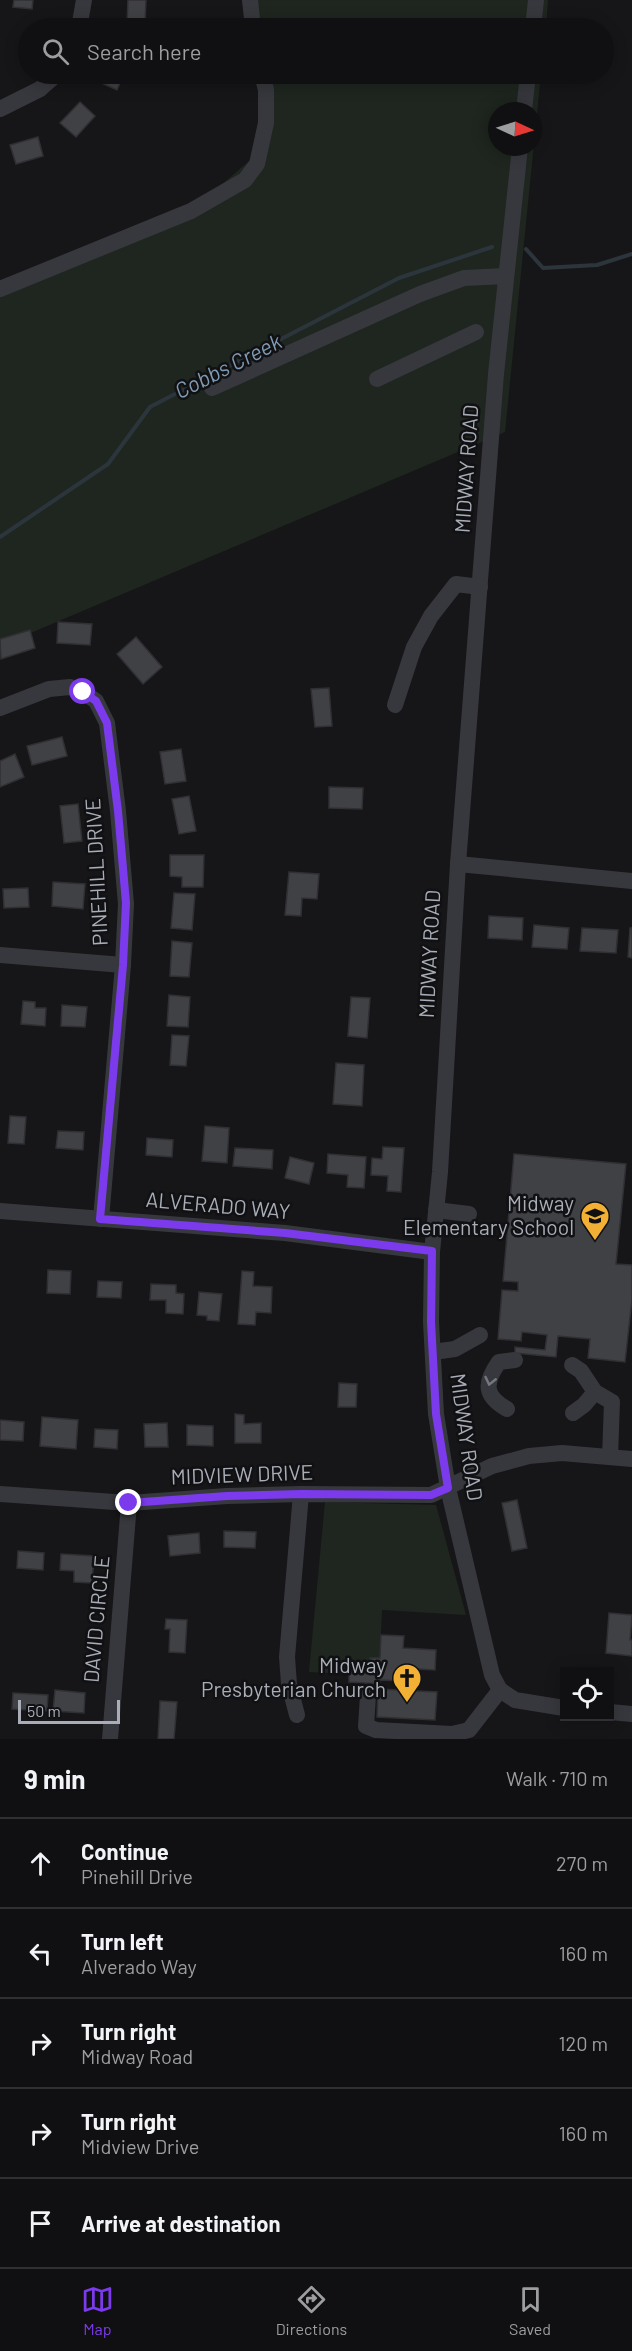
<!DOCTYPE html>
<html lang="en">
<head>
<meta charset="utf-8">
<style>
  :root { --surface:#101012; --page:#19191b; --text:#f1f3f6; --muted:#9c9d9f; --line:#303032; --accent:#7c3aed }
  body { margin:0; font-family:Barlow,sans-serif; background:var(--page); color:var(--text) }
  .controls { position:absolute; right:18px; bottom:18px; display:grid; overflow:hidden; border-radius:0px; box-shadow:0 3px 15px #0003 }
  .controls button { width:54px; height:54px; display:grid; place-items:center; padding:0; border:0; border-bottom:2px solid var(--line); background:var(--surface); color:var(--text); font:30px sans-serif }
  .compass { position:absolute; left:488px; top:102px; width:54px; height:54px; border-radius:50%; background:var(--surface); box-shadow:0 3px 15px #0003; rotate:94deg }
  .scale { position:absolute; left:18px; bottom:15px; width:102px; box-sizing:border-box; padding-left:6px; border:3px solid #a8adb8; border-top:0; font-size:16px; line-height:21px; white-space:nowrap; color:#a8adb8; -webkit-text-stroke:4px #111113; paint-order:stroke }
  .stop { position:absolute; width:18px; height:18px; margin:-14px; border:4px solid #7c3aed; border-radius:50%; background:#fff }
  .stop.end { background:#7c3aed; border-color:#fff; box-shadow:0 2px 6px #0008 }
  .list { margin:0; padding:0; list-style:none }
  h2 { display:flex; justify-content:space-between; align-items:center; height:78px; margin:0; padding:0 24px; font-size:26px }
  h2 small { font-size:20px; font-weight:400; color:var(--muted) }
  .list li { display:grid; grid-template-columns:39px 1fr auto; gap:18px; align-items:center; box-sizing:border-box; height:90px; padding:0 24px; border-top:2px solid var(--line) }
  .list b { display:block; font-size:22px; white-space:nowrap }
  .list p { margin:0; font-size:20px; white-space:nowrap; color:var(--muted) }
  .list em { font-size:20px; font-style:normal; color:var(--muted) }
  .icon { flex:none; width:33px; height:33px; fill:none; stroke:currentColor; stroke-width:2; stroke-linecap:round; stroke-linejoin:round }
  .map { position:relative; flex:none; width:632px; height:1739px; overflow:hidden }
  .search { position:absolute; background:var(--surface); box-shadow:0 3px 15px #0003; left:18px; right:18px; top:18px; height:66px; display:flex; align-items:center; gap:15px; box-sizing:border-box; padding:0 21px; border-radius:33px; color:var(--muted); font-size:22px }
  .sheet { height:528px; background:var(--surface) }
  nav { display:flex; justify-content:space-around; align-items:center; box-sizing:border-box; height:84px; border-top:2px solid var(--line); background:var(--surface); font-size:16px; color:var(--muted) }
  nav a { display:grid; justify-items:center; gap:3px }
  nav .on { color:var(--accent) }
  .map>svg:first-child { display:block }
  .green { fill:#1e261f; fill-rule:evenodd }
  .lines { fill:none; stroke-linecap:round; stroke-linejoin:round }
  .stream { stroke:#2c353c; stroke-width:4 }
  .building { fill:#404145; stroke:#303034; stroke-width:1.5 }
  .minor { stroke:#37383d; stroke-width:16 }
  .oneway { stroke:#757881 }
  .route { stroke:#7c3aed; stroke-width:8 }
  .labels { text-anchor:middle; stroke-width:5; stroke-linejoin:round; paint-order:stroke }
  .street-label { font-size:21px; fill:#a8adb8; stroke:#111113 }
  .poi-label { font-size:21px; fill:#a8adb8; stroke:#111113; text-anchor:end }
  .water-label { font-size:22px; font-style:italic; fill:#7f9bb3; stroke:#111113 }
</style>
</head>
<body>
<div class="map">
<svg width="632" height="1739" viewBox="0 0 632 1739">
  <rect width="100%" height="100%" fill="#161618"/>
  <g class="green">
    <path d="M 258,0 L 548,0 L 546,28 L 258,28 Z"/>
    <path d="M 260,74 L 541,74 L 505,432 L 0,646 L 0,297 L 189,213 L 264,148 ZM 497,111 L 533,111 L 533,147 L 497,147 Z"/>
    <path d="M 325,1502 L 436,1505 L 466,1615 L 382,1610 L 380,1658 L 370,1658 L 369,1667 L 349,1674 L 309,1672 Z"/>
  </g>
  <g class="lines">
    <g class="stream">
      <path d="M 526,249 L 543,268 L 597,265 L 632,254"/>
      <path d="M 0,537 L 108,464 L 150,407 L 399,278 L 492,247"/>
    </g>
  </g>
  <g class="building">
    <path d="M 14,0 L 33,0 L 32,9 L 13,7 Z"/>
    <path d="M 128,0 L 146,0 L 145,24 L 127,23 Z"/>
    <path d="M 103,74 L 124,74 L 117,90 L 99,82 Z"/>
    <path d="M 80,102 L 95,116 L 76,137 L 60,123 Z"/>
    <path d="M 38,137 L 43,156 L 16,164 L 10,145 Z"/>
    <path d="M 58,622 L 92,624 L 90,645 L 57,643 Z"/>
    <path d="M 30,630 L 35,648 L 1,659 L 0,639 Z"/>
    <path d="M 136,637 L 162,667 L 143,684 L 117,654 Z"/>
    <path d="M 329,688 L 332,726 L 315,727 L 311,689 Z"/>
    <path d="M 62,737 L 67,756 L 32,765 L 27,746 Z"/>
    <path d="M 181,749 L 186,781 L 165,784 L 160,752 Z"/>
    <path d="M 15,754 L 24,777 L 0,787 L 0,761 Z"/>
    <path d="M 329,787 L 363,788 L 362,809 L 329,808 Z"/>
    <path d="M 189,796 L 196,831 L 179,834 L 172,799 Z"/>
    <path d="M 78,804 L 82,841 L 64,843 L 60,806 Z"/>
    <path d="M 170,855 L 204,855 L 203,887 L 182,887 L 182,877 L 170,876 Z"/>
    <path d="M 289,872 L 319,874 L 317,899 L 302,898 L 301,916 L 285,915 Z"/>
    <path d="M 53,882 L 85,884 L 83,909 L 52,906 Z"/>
    <path d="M 28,888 L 29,907 L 4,908 L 3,889 Z"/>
    <path d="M 174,893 L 195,894 L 192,930 L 171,928 Z"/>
    <path d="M 489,916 L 523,918 L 522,940 L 488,938 Z"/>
    <path d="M 534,925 L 569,928 L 567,949 L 532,947 Z"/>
    <path d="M 582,928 L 618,930 L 616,953 L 580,951 Z"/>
    <path d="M 630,928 L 632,928 L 632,958 L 628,957 Z"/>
    <path d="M 172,941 L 192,943 L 189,977 L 170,976 Z"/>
    <path d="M 169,995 L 190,997 L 188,1027 L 167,1026 Z"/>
    <path d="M 351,997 L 370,998 L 367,1038 L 348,1036 Z"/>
    <path d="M 23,1001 L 35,1002 L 35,1008 L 46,1008 L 45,1026 L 21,1024 Z"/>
    <path d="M 62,1005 L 87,1007 L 85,1027 L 61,1026 Z"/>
    <path d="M 172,1035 L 189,1036 L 186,1066 L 170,1065 Z"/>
    <path d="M 336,1063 L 364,1065 L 362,1106 L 333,1104 Z"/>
    <path d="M 10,1116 L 26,1117 L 24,1144 L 8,1143 Z"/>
    <path d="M 205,1126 L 229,1128 L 227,1163 L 202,1161 Z"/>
    <path d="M 58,1131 L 84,1132 L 83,1150 L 56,1148 Z"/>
    <path d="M 147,1138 L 173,1140 L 172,1157 L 146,1155 Z"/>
    <path d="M 383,1147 L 404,1148 L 401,1192 L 387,1191 L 388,1176 L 371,1175 L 372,1158 L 382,1159 Z"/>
    <path d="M 235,1148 L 273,1150 L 272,1169 L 233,1166 Z"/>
    <path d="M 328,1154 L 366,1157 L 364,1188 L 347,1187 L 348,1175 L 327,1173 Z"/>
    <path d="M 514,1154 L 626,1164 L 616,1264 L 632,1265 L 632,1299 L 625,1362 L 588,1358 L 590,1339 L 558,1336 L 556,1357 L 515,1353 L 515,1347 L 545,1350 L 547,1335 L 522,1332 L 521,1341 L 498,1339 L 502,1290 L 518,1291 L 518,1282 L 503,1281 Z"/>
    <path d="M 290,1157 L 314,1163 L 309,1184 L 285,1178 Z"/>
    <path d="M 48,1270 L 71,1271 L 70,1294 L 47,1293 Z"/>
    <path d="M 242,1271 L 254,1272 L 253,1286 L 272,1287 L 271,1313 L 256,1312 L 255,1325 L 238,1324 Z"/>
    <path d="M 98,1281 L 122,1282 L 121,1298 L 97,1297 Z"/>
    <path d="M 151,1284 L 176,1285 L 176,1293 L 184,1294 L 183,1314 L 166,1313 L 166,1300 L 150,1300 Z"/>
    <path d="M 199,1292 L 222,1294 L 219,1321 L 207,1320 L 207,1316 L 197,1315 Z"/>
    <path d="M 339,1383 L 357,1384 L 356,1407 L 338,1407 Z"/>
    <path d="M 235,1414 L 244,1415 L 244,1424 L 261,1423 L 261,1443 L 235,1443 Z"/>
    <path d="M 42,1417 L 78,1420 L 76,1449 L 40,1446 Z"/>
    <path d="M 0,1420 L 24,1422 L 23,1441 L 0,1440 Z"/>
    <path d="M 167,1423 L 168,1447 L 145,1447 L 144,1424 Z"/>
    <path d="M 187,1425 L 213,1426 L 213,1446 L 187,1445 Z"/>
    <path d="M 95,1429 L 118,1430 L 117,1449 L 94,1447 Z"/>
    <path d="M 517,1500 L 527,1548 L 512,1551 L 502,1503 Z"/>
    <path d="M 224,1531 L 256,1532 L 255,1548 L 224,1547 Z"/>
    <path d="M 199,1533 L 200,1553 L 170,1556 L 168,1536 Z"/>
    <path d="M 18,1551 L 44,1553 L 43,1570 L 17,1568 Z"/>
    <path d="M 61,1554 L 94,1556 L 92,1583 L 74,1582 L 74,1571 L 60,1570 Z"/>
    <path d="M 609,1613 L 632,1615 L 630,1640 L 632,1640 L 632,1656 L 606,1653 Z"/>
    <path d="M 166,1619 L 187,1620 L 185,1653 L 169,1652 L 170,1629 L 165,1629 Z"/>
    <path d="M 381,1635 L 404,1636 L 403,1648 L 436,1650 L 435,1670 L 402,1668 L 402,1681 L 380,1680 L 380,1684 L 349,1682 L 349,1666 L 369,1667 L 370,1658 L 380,1658 Z"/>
    <path d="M 378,1689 L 437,1692 L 435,1720 L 377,1717 Z"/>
    <path d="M 55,1690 L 85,1693 L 84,1713 L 53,1711 Z"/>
    <path d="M 13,1693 L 48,1695 L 47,1711 L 12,1709 Z"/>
    <path d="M 160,1701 L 177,1702 L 174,1739 L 158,1739 Z"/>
  </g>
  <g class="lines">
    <g class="minor">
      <path d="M 250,0 L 253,28"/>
      <path d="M 79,28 L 84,0"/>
      <path d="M 533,28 L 536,0"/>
      <path d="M 0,109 L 40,89 L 57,74"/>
      <path d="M 524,111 L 528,74"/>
      <path d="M 520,147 L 496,374 L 458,864 L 440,1172 L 432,1252 L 431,1322 L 436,1414 L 448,1488 L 492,1675 L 500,1690 L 515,1700 L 564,1708"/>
      <path d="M 0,289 L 191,211 L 245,180 L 257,164 L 266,123 L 266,90 L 262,74"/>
      <path d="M 377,379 L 476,332"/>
      <path d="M 212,388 L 420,294 L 464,278 L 506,276"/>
      <path d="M 395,705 L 414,647 L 431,616 L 456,584 L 480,587"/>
      <path d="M 0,708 L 49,689 L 70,687 L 83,692 L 96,701 L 107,723 L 118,811 L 126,904 L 123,965 L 101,1219"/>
      <path d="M 458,864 L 632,881"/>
      <path d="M 0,955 L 123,965"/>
      <path d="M 436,1210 L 469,1214"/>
      <path d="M 0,1211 L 285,1233 L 432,1252"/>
      <path d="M 433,1352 L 455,1349 L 480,1335"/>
      <path d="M 572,1365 L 581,1371 L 595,1392 L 612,1402 L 610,1457"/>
      <path d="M 507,1409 C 484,1396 484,1383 499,1362 L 515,1360"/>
      <path d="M 573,1413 L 584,1405 L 595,1392"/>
      <path d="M 0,1494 L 129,1503 L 227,1496 L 301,1494 L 431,1495 L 492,1466 L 529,1456 L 562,1453 L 632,1459"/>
      <path d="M 368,1696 L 366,1726 L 376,1730 L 452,1734 L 469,1730 L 500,1690"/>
      <path d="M 610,1712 L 632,1714"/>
      <path d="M 297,1715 L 289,1684 L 287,1657 L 301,1494"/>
      <path d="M 110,1739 L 129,1503"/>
    </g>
  </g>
  <defs><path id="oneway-chevron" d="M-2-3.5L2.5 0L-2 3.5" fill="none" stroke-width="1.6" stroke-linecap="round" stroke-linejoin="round" transform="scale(1.5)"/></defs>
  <use class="oneway" href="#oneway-chevron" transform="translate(490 1381) rotate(103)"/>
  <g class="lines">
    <path class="route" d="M 83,692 L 96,701 L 107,723 L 118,811 L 126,903 L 123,965 L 100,1219 L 285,1233 L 432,1251 L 431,1322 L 436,1414 L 448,1488 L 431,1495 L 301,1494 L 227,1496 L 129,1503"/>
  </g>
  <defs>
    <g id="school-pin" transform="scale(1.5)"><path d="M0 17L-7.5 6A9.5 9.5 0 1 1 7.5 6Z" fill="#f2b134" stroke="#111113"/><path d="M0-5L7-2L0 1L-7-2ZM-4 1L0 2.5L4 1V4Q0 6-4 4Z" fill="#111"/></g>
    <g id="church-pin" transform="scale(1.5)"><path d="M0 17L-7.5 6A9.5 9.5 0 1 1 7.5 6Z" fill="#f2b134" stroke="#111113"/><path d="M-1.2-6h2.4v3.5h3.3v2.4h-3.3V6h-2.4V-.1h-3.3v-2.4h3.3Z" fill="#111"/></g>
  </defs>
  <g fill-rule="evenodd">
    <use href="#school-pin" x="595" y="1216"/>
    <use href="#church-pin" x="407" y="1678"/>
  </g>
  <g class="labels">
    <g class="street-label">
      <text transform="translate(467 469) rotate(-86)" y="7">MIDWAY ROAD</text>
      <text transform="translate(97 872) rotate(-93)" y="7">PINEHILL DRIVE</text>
      <text transform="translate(430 954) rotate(-87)" y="7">MIDWAY ROAD</text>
      <text transform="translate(218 1206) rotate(5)" y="7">ALVERADO WAY</text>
      <text transform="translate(466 1437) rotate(82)" y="7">MIDWAY ROAD</text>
      <text transform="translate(242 1475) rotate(-2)" y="7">MIDVIEW DRIVE</text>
      <text transform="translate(97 1619) rotate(-85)" y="7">DAVID CIRCLE</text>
    </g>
    <g class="poi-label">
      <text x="574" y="1211">Midway<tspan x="574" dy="24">Elementary School</tspan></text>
      <text x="386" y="1673">Midway<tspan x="386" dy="24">Presbyterian Church</tspan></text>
    </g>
    <g class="water-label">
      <text transform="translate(228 366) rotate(-27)" y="8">Cobbs Creek</text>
    </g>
  </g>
</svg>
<div class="controls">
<button><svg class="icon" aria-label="locate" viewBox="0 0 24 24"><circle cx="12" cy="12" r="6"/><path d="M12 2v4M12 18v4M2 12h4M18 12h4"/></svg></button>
</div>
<svg class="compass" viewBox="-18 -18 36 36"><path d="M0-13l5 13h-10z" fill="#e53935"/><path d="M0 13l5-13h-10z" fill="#9c9d9f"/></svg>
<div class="scale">50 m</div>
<div class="stop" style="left:83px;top:692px"></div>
<div class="stop end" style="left:129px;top:1503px"></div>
<div class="search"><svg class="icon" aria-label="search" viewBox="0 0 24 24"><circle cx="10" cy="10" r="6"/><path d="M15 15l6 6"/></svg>Search here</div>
</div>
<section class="sheet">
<h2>9 min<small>Walk · 710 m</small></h2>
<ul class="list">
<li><svg class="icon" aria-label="ahead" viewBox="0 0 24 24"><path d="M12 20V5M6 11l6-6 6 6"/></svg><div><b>Continue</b><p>Pinehill Drive</p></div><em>270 m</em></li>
<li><svg class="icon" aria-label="left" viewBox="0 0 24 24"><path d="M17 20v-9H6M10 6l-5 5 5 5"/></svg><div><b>Turn left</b><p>Alverado Way</p></div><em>160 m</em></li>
<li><svg class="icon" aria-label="right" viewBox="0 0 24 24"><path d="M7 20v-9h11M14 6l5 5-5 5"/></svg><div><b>Turn right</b><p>Midway Road</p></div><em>120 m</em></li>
<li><svg class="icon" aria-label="right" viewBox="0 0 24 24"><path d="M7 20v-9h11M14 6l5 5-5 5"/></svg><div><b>Turn right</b><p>Midview Drive</p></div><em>160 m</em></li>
<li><svg class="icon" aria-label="arrive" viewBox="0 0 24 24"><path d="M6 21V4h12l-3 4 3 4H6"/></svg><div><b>Arrive at destination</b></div></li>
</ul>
</section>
<nav>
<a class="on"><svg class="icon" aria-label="map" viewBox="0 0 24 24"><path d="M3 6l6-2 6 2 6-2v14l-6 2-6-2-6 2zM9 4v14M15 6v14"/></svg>Map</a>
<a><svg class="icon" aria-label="directions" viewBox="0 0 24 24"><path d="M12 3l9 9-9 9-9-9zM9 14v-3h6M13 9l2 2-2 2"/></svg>Directions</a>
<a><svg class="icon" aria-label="saved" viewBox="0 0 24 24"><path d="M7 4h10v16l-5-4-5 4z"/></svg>Saved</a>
</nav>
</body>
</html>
